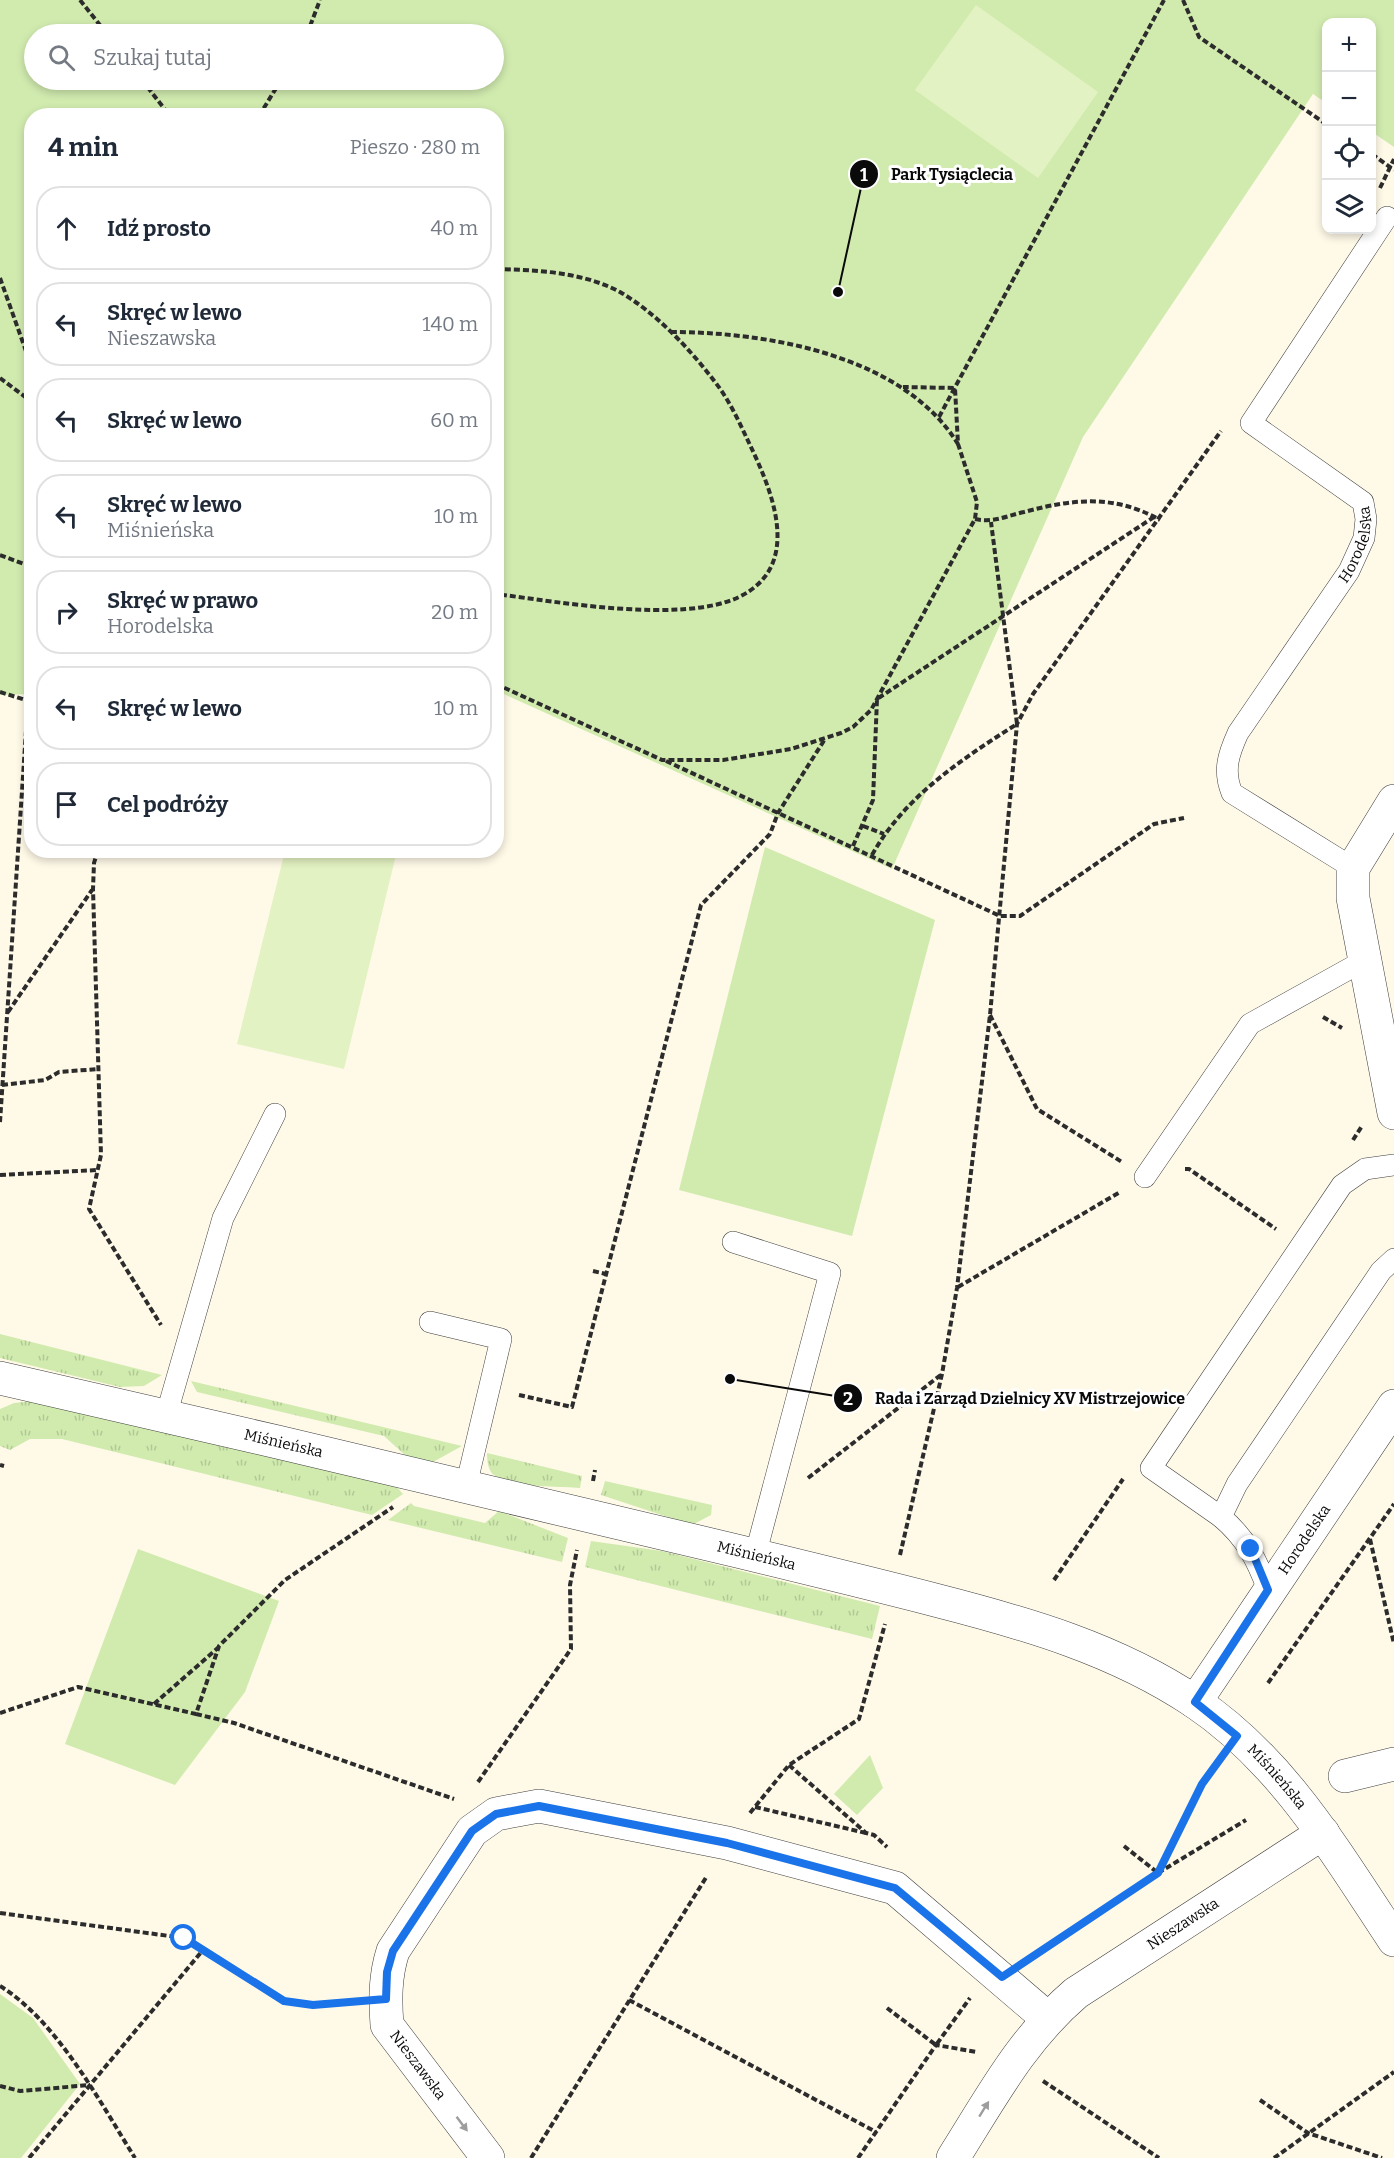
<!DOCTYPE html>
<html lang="pl">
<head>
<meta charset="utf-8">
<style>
  :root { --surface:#fff; --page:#f6f6f7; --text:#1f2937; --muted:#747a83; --line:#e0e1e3 }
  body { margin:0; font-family:Bitter,serif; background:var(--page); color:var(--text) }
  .controls { position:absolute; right:18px; top:18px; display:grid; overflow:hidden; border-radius:12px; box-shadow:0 3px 9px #0003 }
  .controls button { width:54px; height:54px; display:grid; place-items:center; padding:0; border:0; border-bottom:2px solid var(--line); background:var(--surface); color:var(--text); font:30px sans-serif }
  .stop { position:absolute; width:18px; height:18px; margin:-14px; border:4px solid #1a73e8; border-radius:50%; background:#fff }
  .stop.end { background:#1a73e8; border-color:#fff; box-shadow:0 2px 6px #0008 }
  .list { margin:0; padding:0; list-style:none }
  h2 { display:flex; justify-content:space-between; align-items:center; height:78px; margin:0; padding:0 24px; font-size:26px }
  h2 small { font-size:20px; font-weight:400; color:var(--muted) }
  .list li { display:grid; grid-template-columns:39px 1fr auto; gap:18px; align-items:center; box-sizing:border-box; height:84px; margin:0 12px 12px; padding:0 12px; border:2px solid var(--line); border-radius:24px }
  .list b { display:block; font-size:22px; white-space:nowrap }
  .list p { margin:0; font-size:20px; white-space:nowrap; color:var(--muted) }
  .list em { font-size:20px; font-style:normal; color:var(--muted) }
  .icon { flex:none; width:33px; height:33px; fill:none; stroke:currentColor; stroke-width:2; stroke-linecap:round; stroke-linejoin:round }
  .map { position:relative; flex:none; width:1394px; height:2158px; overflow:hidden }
  .search { position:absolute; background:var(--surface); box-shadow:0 3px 9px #0003; left:24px; top:24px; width:480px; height:66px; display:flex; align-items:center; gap:15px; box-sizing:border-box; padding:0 21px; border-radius:33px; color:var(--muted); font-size:22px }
  .panel { position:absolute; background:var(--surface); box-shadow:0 3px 9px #0003; left:24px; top:108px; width:480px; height:750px; border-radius:24px }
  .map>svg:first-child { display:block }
  .grass { fill:url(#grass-tufts) }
  .park { fill:#d1ebaf; fill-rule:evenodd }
  .pitch { fill:#e3f2c2 }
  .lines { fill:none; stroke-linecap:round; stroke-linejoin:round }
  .lane-casing { stroke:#3d3d3d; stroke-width:22 }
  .street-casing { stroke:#3d3d3d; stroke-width:34 }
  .path { stroke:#2c2c2c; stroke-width:4; stroke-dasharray:6 3; stroke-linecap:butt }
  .lane { stroke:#fff; stroke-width:21 }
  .street { stroke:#fff; stroke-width:33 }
  .oneway { fill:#9d9d9d }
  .route { stroke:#1a73e8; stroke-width:8 }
  .labels { text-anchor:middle; stroke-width:6; stroke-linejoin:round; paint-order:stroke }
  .street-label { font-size:15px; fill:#0a0a0a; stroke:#fff }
  .leader { fill:none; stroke:#0a0a0a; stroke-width:2 }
  .callout-dot { fill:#0a0a0a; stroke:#fff; stroke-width:2 }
  .mark-label { font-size:18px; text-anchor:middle; font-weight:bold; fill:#fff }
  .callout-label { font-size:16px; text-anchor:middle; font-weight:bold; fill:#0a0a0a; stroke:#fff; stroke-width:6; stroke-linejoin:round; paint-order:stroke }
</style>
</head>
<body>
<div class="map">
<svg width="1394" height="2158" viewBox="0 0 1394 2158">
  <defs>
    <pattern id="grass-tufts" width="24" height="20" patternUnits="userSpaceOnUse" patternTransform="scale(1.5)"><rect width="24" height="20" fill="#d1ebaf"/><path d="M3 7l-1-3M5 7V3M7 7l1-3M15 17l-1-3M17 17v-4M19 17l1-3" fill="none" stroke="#b2c895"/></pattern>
  </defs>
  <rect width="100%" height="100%" fill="#fff9e8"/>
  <g class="grass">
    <path d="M 0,1334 L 162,1375 L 144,1386 L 120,1387 L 0,1358 Z"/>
    <path d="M 191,1381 L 462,1446 L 433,1462 L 407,1457 L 384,1436 L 197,1392 Z"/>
    <path d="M 34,1401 L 397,1487 L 403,1494 L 372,1515 L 62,1439 L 30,1439 L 10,1450 L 0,1446 L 0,1409 L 14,1403 Z"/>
    <path d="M 487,1453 L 582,1476 L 580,1488 C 557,1486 512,1488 494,1475 C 488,1471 487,1460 487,1453 Z"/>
    <path d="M 605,1481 L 712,1505 L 711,1515 L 692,1525 L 601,1495 Z"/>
    <path d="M 411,1503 L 414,1506 L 485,1523 L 499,1511 L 568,1538 L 562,1562 L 388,1520 Z"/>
    <path d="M 591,1541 L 662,1551 L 880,1606 L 872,1639 L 585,1567 Z"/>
  </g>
  <g class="park">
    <path d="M 0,0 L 1394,0 L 1394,147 L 1372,132 L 1372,22 L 1326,22 L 1326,103 L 1313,94 L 1083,437 L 892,869 L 497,691 L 496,116 L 32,116 L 31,694 L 0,695 ZM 34,34 L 494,34 L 494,80 L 34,80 Z"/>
    <path d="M 765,847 L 935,920 L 852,1236 L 679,1190 Z"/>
    <path d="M 138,1549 L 279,1601 L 245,1692 L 175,1785 L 65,1744 Z"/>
    <path d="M 870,1755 L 883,1788 L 857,1815 L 834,1794 Z"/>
    <path d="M 0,1994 L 33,2018 L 80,2084 L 21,2158 L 0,2158 Z"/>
  </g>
  <g class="pitch">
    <path d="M 976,5 L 1098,92 L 1038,178 L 915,90 Z"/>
    <path d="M 378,850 L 396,855 L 344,1069 L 237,1044 L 285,851 Z"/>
  </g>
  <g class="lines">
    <g class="lane-casing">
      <g id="lane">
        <path id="s1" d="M 1353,868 L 1232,793 C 1223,771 1228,755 1238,733 L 1349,571 L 1364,538 L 1366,519 L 1363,502 L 1251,423 L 1387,217"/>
        <path d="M 1145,1177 L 1250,1024 L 1365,960"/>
        <path d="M 733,1242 L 830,1273 L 755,1556"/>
        <path d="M 430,1322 L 501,1339 L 466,1486"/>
        <path d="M 166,1416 L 223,1218 L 275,1114"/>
        <path d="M 1221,1517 L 1151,1468 L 1342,1185 L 1365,1169 L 1394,1165"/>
        <path d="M 1268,1590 C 1257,1560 1246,1538 1221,1517 L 1237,1484 L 1381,1271 L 1394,1259"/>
      </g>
    </g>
    <g class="street-casing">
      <g id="street">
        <path d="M 1394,801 L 1353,868 L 1353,898 L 1394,1113"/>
        <path id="s2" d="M 0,1378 C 246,1434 492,1492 737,1551 C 803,1567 869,1583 935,1600 C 1025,1623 1116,1649 1195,1702 C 1283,1761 1336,1853 1394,1940"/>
        <path id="s3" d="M 1195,1702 L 1394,1406"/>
        <path d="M 1345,1776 L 1394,1764"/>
        <path d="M 488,2158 L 387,2025 C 385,1999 385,1976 393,1951 L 472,1831 L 496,1814 L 539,1806 L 727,1843 L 895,1888 L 1047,2018"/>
        <path id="s4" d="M 953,2158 C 991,2098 1022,2039 1076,1993 L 1323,1833"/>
      </g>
    </g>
    <g class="path">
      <path d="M 80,0 L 107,34"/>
      <path d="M 1183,0 L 1199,37 L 1326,124"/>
      <path d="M 307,34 L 320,0"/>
      <path d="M 142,80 L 170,116"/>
      <path d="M 259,116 L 281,80"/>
      <path d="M 1372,154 L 1394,170"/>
      <path d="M 1380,188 L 1394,159"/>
      <path d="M 496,269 C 537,270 583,272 620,292 C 656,313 690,349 715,382 C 730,401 740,424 750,445 C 773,493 803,566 739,597 C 682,624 559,602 496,594"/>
      <path d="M 0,278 L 32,368"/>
      <path d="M 671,332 C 767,332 903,355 958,444 L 955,388 L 903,387"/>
      <path d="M 0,378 L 32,402"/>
      <path d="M 939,417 L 1164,0"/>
      <path d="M 975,519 C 994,523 1006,516 1024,512 C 1073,499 1114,494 1160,520"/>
      <path d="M 0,555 L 32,567"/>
      <path d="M 496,684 L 662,760 L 723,760 L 791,749 L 841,733 L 853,727 L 871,710 L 975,519 L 977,502 L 958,444"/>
      <path d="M 0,692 L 32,702"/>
      <path d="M 666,761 L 1000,916 L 1020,916 L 1154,824 L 1184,818"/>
      <path d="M 863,826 L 884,834"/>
      <path d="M 853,846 L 873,800 L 877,699 L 1154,517"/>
      <path d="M 98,850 L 94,863 L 93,889 L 101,1155 L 89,1209 L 161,1325"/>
      <path d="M 872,855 C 905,796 962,759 1017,724 L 991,522"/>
      <path d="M 8,1012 L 92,890"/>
      <path d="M 990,1015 L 1037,1109 L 1122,1162"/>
      <path d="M 1323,1017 L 1342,1028"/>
      <path d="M 2,1085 L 45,1080 L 59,1072 L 98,1069"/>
      <path d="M 0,1122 L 28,701"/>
      <path d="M 1353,1140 L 1362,1126"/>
      <path d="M 1185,1169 L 1189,1169 L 1276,1229"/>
      <path d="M 0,1175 L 98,1170"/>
      <path d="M 593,1271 L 606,1274"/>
      <path d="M 958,1287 L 1120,1192"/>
      <path d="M 519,1395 L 572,1407 L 701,905 L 770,834 L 778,813 L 825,739"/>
      <path d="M 0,1465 L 4,1466"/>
      <path d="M 808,1478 L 942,1374"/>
      <path d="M 593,1481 L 595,1470"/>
      <path d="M 1370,1539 L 1394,1644"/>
      <path d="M 900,1555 L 942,1374 L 957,1288 L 990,1015 L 1017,724 L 1033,694 L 1221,431"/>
      <path d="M 1054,1580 L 1123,1479"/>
      <path d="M 1268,1683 L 1394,1504"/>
      <path d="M 154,1704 L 219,1647"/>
      <path d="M 0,1713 L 78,1687 L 196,1714 L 219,1646 L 285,1580 L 393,1507"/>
      <path d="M 196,1714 L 234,1723 L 454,1799"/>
      <path d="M 789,1765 L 866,1833 L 874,1835 L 887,1847"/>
      <path d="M 478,1782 L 571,1649 L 570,1585 L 577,1550"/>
      <path d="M 755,1807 L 866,1833"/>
      <path d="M 750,1813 L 789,1765 L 859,1719 L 885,1624"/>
      <path d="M 1124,1846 L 1158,1873 L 1202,1784 L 1217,1763"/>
      <path d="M 0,1913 L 184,1938 L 284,2001 L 313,2005 L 352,2002"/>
      <path d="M 1031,1958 L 1158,1873 L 1246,1820"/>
      <path d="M 0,1986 C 57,2021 100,2102 135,2158"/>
      <path d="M 629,2000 L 876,2132"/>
      <path d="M 887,2008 L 936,2045 L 970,1998"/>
      <path d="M 1043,2081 L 1159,2158"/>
      <path d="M 0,2086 L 20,2091 L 90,2085"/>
      <path d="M 1260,2100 L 1308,2133 L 1382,2158"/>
      <path d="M 29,2158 L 203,1950"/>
      <path d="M 531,2158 L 707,1876"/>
      <path d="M 858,2158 L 936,2045 L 977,2052"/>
      <path d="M 1274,2158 L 1394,2072"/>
    </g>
    <use href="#lane" class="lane"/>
    <use href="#street" class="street"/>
  </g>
  <defs><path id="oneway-solid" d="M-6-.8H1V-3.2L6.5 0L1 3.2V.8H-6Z" transform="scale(1.5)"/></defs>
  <g class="oneway">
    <use href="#oneway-solid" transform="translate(984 2109) rotate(-58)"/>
    <use href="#oneway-solid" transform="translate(462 2124) rotate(53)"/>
  </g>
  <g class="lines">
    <path class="route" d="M 184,1938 L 284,2001 L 313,2005 L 386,1999 L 387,1972 L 393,1951 L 472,1831 L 496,1814 L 539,1806 L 727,1843 L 895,1888 L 1002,1977 L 1158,1873 L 1202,1784 L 1237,1736 L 1195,1702 L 1268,1590 L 1251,1549"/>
  </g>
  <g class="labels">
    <g class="street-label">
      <text dy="5" stroke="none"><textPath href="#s1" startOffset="429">Horodelska</textPath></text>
      <text dy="5" stroke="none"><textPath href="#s2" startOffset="291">Miśnieńska</textPath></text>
      <text dy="5" stroke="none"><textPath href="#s3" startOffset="196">Horodelska</textPath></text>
      <text dy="5" stroke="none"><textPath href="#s2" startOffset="777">Miśnieńska</textPath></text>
      <text dy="5" stroke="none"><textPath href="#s2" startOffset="1353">Miśnieńska</textPath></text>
      <text dy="5" stroke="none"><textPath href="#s4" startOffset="334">Nieszawska</textPath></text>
      <text transform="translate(418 2065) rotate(53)" y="5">Nieszawska</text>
    </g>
  </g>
  <path class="leader" d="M838 292L864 174M730 1379L848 1398"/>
  <g class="callout-dot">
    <circle cx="838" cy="292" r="6"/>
    <circle cx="730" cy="1379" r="6"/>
    <circle cx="864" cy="174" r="15"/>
    <circle cx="848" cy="1398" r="15"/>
  </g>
  <g class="mark-label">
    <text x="864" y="181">1</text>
    <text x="848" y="1405">2</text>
  </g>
  <g class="callout-label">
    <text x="952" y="180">Park Tysiąclecia</text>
    <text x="1030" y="1404">Rada i Zarząd Dzielnicy XV Mistrzejowice</text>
  </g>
</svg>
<div class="controls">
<button>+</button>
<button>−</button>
<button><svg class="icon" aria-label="locate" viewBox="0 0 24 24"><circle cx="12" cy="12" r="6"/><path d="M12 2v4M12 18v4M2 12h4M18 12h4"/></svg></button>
<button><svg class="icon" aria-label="layers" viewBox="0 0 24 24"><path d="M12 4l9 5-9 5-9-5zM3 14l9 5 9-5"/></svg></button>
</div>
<div class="stop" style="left:184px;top:1938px"></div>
<div class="stop end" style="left:1251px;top:1549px"></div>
<div class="search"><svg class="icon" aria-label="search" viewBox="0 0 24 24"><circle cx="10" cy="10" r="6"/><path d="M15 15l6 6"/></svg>Szukaj tutaj</div>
<section class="panel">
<h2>4 min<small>Pieszo · 280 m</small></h2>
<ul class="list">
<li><svg class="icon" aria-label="ahead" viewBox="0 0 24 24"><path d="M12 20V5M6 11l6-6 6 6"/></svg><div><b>Idź prosto</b></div><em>40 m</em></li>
<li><svg class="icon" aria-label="left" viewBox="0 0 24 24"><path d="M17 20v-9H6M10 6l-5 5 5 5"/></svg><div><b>Skręć w lewo</b><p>Nieszawska</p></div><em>140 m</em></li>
<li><svg class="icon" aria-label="left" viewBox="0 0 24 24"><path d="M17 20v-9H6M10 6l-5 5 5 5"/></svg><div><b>Skręć w lewo</b></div><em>60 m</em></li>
<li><svg class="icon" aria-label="left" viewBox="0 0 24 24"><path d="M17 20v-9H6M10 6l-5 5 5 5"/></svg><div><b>Skręć w lewo</b><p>Miśnieńska</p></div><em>10 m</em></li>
<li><svg class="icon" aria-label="right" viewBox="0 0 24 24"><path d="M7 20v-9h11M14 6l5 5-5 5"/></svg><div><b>Skręć w prawo</b><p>Horodelska</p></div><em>20 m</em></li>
<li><svg class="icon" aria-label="left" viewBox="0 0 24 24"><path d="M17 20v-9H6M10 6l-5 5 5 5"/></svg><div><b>Skręć w lewo</b></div><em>10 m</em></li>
<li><svg class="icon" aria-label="arrive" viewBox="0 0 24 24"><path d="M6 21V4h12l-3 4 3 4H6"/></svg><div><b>Cel podróży</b></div></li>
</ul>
</section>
</div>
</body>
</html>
